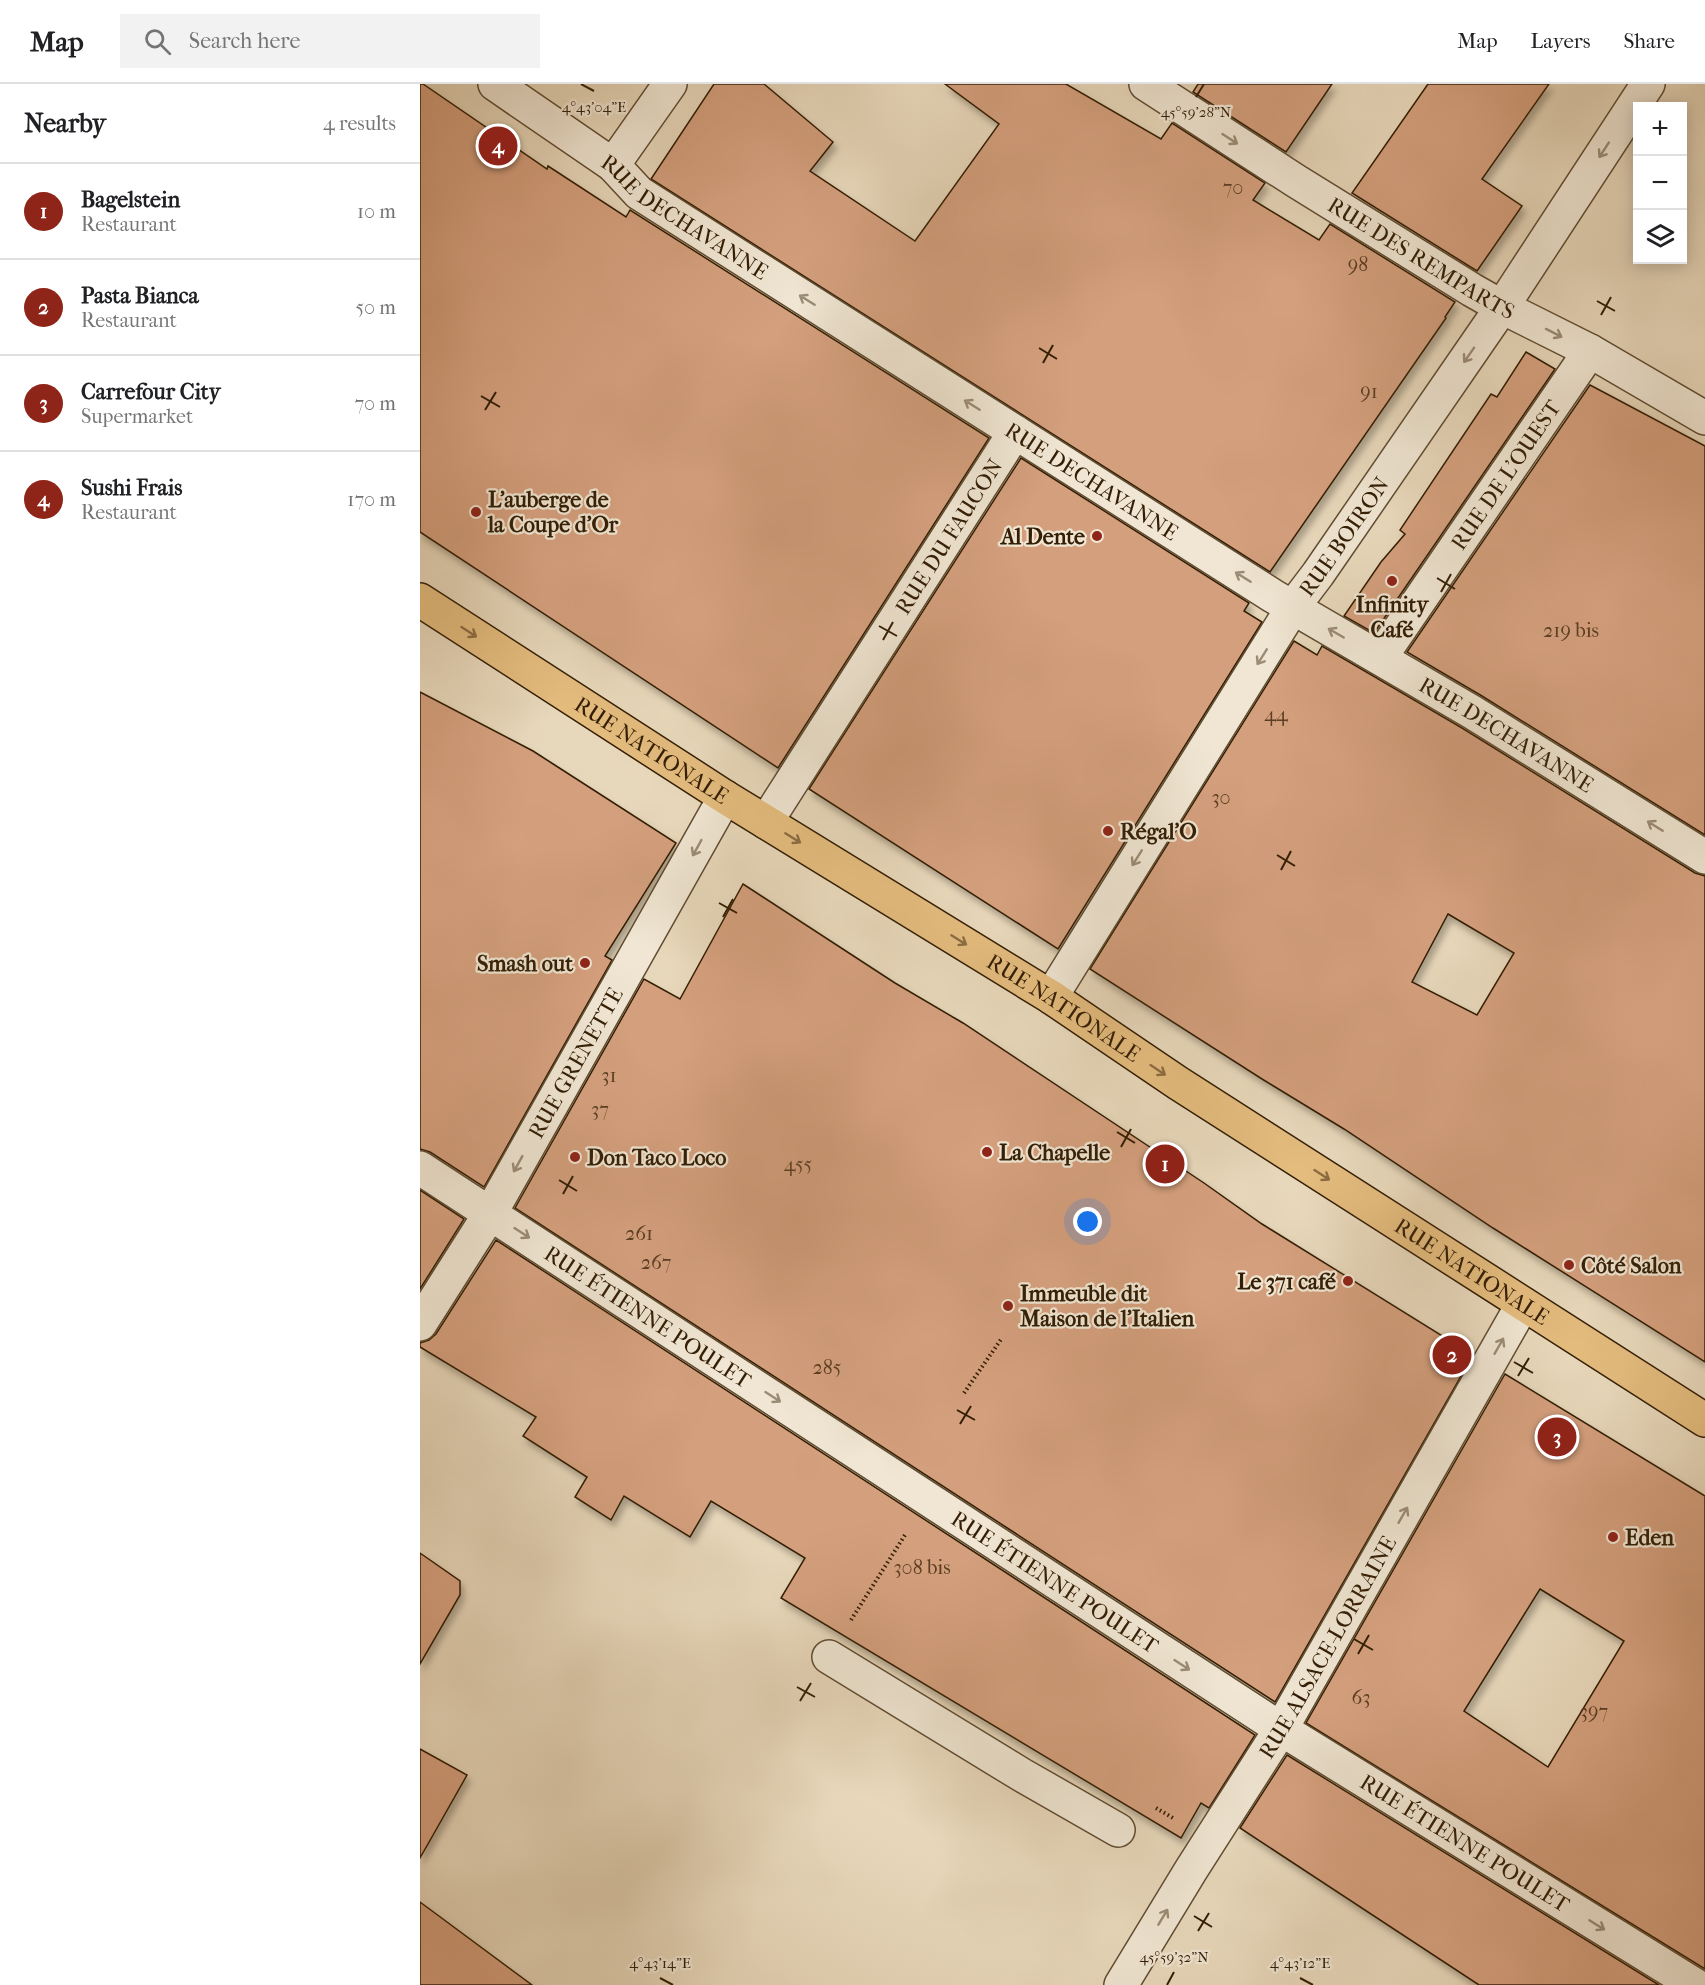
<!DOCTYPE html>
<html lang="en">
<head>
<meta charset="utf-8">
<style>
  :root { --surface:#fff; --page:#f2f2f2; --text:#202124; --muted:#757577; --line:#e0e0e0; --accent:#8f2418 }
  body { margin:0; font-family:"IM FELL French Canon",serif; background:var(--page); color:var(--text) }
  .controls { position:absolute; right:18px; top:18px; display:grid; overflow:hidden; border-radius:0px; box-shadow:0 3px 15px #0003 }
  .controls button { width:54px; height:54px; display:grid; place-items:center; padding:0; border:0; border-bottom:2px solid var(--line); background:var(--surface); color:var(--text); font:30px sans-serif }
  .you { position:absolute; left:668px; top:1138px; width:21px; height:21px; margin:-15px; border:4px solid #fff; border-radius:50%; background:#1a73e8; box-shadow:0 0 0 9px #1a73e833 }
  .badge { display:grid; place-items:center; width:39px; height:39px; border-radius:50%; background:var(--accent); color:#fff; font-size:20px; font-weight:700 }
  .pin { position:absolute; translate:-50% -50%; border:3px solid #fff; box-shadow:0 2px 6px #0006 }
  .list { margin:0; padding:0; list-style:none }
  h2 { display:flex; justify-content:space-between; align-items:center; height:78px; margin:0; padding:0 24px; font-size:26px }
  h2 small { font-size:20px; font-weight:400; color:var(--muted) }
  .list li { display:grid; grid-template-columns:39px 1fr auto; gap:18px; align-items:center; box-sizing:border-box; height:96px; padding:0 24px; border-top:2px solid var(--line) }
  .list b { display:block; font-size:22px; white-space:nowrap }
  .list p { margin:0; font-size:20px; white-space:nowrap; color:var(--muted) }
  .list em { font-size:20px; font-style:normal; color:var(--muted) }
  .icon { flex:none; width:33px; height:33px; fill:none; stroke:currentColor; stroke-width:2; stroke-linecap:round; stroke-linejoin:round }
  .map { position:relative; flex:none; width:1285px; height:1901px; overflow:hidden }
  header { display:flex; align-items:center; gap:36px; box-sizing:border-box; height:84px; padding:0 30px; background:var(--surface); border-bottom:2px solid var(--line) }
  header strong { font-size:28px }
  nav { display:flex; gap:33px; margin-inline-start:auto; font-size:21px }
  .search { width:420px; height:54px; background:var(--page); display:flex; align-items:center; gap:15px; box-sizing:border-box; padding:0 21px; border-radius:0px; color:var(--muted); font-size:22px }
  main { display:flex }
  aside { flex:1; background:var(--surface) }
  .map>svg:first-child { display:block }
  .building { fill:#d49f7d; stroke:#331e05; stroke-width:1.5; fill-rule:evenodd; filter:url(#shadow) }
  .lines { fill:none; stroke-linecap:round; stroke-linejoin:round }
  .minor-casing { stroke:#604c32; stroke-width:36 }
  .major-casing { stroke:#331e05; stroke-width:36 }
  .path { stroke:#331e05; stroke-width:4; stroke-dasharray:1.5 3; stroke-linecap:butt }
  .minor { stroke:#f0e6d3; stroke-width:33 }
  .major { stroke:#e4bc7e; stroke-width:33 }
  .oneway { stroke:#9b8c76 }
  .oneway2 { stroke:#8c6d42 }
  .ticks { fill:none; stroke:#331e05; stroke-width:2 }
  .poi-dot { fill:#8f2418; stroke:#f0e6d3; stroke-width:2 }
  .labels { text-anchor:middle; stroke-width:4.5; stroke-linejoin:round; paint-order:stroke }
  .number-label { font-size:20px; fill:#5b3e23 }
  .street-label { font-size:22px; fill:#331e05; stroke:#f0e6d3 }
  .poi-label { font-size:22px; font-weight:bold; fill:#331e05; stroke:#f0e6d3; text-anchor:start }
  .ticks-label { font-size:15px; text-anchor:middle; fill:#331e05; stroke:#f0e6d3; stroke-width:4.5; stroke-linejoin:round; paint-order:stroke }
</style>
</head>
<body>
<header>
<strong>Map</strong>
<div class="search"><svg class="icon" aria-label="search" viewBox="0 0 24 24"><circle cx="10" cy="10" r="6"/><path d="M15 15l6 6"/></svg>Search here</div>
<nav><a>Map</a><a>Layers</a><a>Share</a></nav>
</header>
<main>
<aside>
<h2>Nearby<small>4 results</small></h2>
<ul class="list">
<li><span class="badge">1</span><div><b>Bagelstein</b><p>Restaurant</p></div><em>10 m</em></li>
<li><span class="badge">2</span><div><b>Pasta Bianca</b><p>Restaurant</p></div><em>50 m</em></li>
<li><span class="badge">3</span><div><b>Carrefour City</b><p>Supermarket</p></div><em>70 m</em></li>
<li><span class="badge">4</span><div><b>Sushi Frais</b><p>Restaurant</p></div><em>170 m</em></li>
</ul>
</aside>
<div class="map">
<svg width="1285" height="1901" viewBox="0 0 1285 1901">
  <defs>
    <filter id="shadow"><feDropShadow dx="3.5" dy="6" stdDeviation="3" flood-color="#0004"/></filter>
  </defs>
  <rect width="100%" height="100%" fill="#e8d8bb"/>
  <filter id="stains"><feTurbulence type="fractalNoise" baseFrequency=".00333" numOctaves="4"/><feColorMatrix values="0 0 0 0 .2 0 0 0 0 .09 0 0 0 0 .02 0 0 0 .5 -.17"/></filter>
  <radialGradient id="worn" r=".72"><stop offset=".6" stop-color="#630" stop-opacity="0"/><stop offset="1" stop-color="#630" stop-opacity=".3"/></radialGradient>
  <g class="building">
    <path d="M 0,0 L 3,0 L 127,85 L 128,82 L 206,133 L 210,126 L 569,354 L 358,684 L 0,448 Z"/>
    <path d="M 294,0 L 344,0 L 413,58 L 390,87 L 495,157 L 579,40 L 525,0 L 646,0 L 741,55 L 752,39 L 845,99 L 833,116 L 899,156 L 910,140 L 1035,218 L 1025,233 L 1026,234 L 850,488 L 231,95 Z"/>
    <path d="M 778,0 L 912,0 L 866,68 L 773,8 Z"/>
    <path d="M 1008,0 L 1129,0 L 1062,95 L 1102,122 L 1057,187 L 932,109 Z"/>
    <path d="M 1106,268 L 1135,285 L 954,549 L 924,532 L 961,478 L 985,450 L 980,446 L 1071,310 L 1077,313 Z"/>
    <path d="M 1170,301 L 1285,362 L 1285,751 L 1062,612 L 987,568 Z"/>
    <path d="M 601,374 L 829,519 L 824,527 L 842,538 L 638,865 L 389,705 Z"/>
    <path d="M 874,557 L 897,571 L 902,562 L 1042,644 L 1275,789 L 1285,792 L 1285,1278 L 1073,1144 L 924,1045 L 842,995 L 670,885 ZM 1028,830 L 1094,869 L 1057,931 L 992,898 Z"/>
    <path d="M 0,608 L 113,667 L 256,759 L 185,872 L 192,876 L 64,1103 L 10,1068 L 0,1065 Z"/>
    <path d="M 323,800 L 475,899 L 543,939 L 784,1099 L 842,1140 L 1053,1271 L 855,1618 L 95,1124 L 224,895 L 260,915 Z"/>
    <path d="M 0,1106 L 44,1135 L 0,1205 Z"/>
    <path d="M 76,1156 L 835,1651 L 789,1724 L 781,1719 L 761,1754 L 361,1514 L 385,1474 L 291,1417 L 270,1453 L 204,1412 L 191,1436 L 155,1413 L 167,1393 L 103,1352 L 116,1333 L 0,1263 L 0,1259 L 9,1256 L 16,1250 Z"/>
    <path d="M 1085,1290 L 1285,1412 L 1285,1885 L 886,1639 ZM 1120,1505 L 1204,1557 L 1128,1683 L 1044,1627 Z"/>
    <path d="M 0,1469 L 40,1497 L 40,1511 L 0,1580 Z"/>
    <path d="M 0,1665 L 47,1691 L 0,1774 Z"/>
    <path d="M 867,1671 L 1239,1901 L 1059,1901 L 820,1744 Z"/>
    <path d="M 0,1818 L 112,1901 L 0,1901 Z"/>
  </g>
  <g class="lines">
    <g class="minor-casing">
      <g id="minor">
        <path id="s1" d="M 75,0 L 193,81 L 219,109 L 853,512 L 1052,628 L 1285,773"/>
        <path id="s2" d="M 726,0 L 876,97 L 1052,206 L 1082,223 L 1170,267 L 1285,334"/>
        <path d="M 193,81 L 250,0"/>
        <path id="s3" d="M 960,574 L 1170,267"/>
        <path id="s4" d="M 346,738 L 595,348"/>
        <path id="s5" d="M 631,913 L 873,523 L 898,490 L 1082,223 L 1228,0"/>
        <path id="s6" d="M 0,1084 L 861,1645 L 1275,1901"/>
        <path id="s7" d="M 0,1240 L 71,1128 L 305,713"/>
        <path d="M 409,1573 L 602,1691 L 698,1746"/>
        <path id="s8" d="M 701,1901 L 771,1786 L 861,1645 L 1103,1220"/>
      </g>
    </g>
    <g class="major-casing">
      <g id="major">
        <path id="s9" d="M 0,516 L 305,713 L 631,913 L 758,999 L 1285,1336"/>
      </g>
    </g>
    <g class="path">
      <path d="M 544,1309 L 582,1254"/>
      <path d="M 431,1536 L 485,1451"/>
      <path d="M 736,1724 L 753,1734"/>
    </g>
    <use href="#minor" class="minor"/>
    <use href="#major" class="major"/>
  </g>
  <defs><path id="oneway-shaft" d="M-6 0H5M1.5-3L5.5 0L1.5 3" fill="none" stroke-width="1.6" stroke-linecap="round" stroke-linejoin="round" transform="scale(1.5)"/></defs>
  <g class="oneway">
    <use href="#oneway-shaft" transform="translate(810 55) rotate(33)"/>
    <use href="#oneway-shaft" transform="translate(1184 66) rotate(123)"/>
    <use href="#oneway-shaft" transform="translate(387 216) rotate(-148)"/>
    <use href="#oneway-shaft" transform="translate(1134 249) rotate(27)"/>
    <use href="#oneway-shaft" transform="translate(1049 271) rotate(125)"/>
    <use href="#oneway-shaft" transform="translate(552 321) rotate(-148)"/>
    <use href="#oneway-shaft" transform="translate(823 493) rotate(-148)"/>
    <use href="#oneway-shaft" transform="translate(916 549) rotate(-150)"/>
    <use href="#oneway-shaft" transform="translate(842 573) rotate(122)"/>
    <use href="#oneway-shaft" transform="translate(1235 742) rotate(-148)"/>
    <use href="#oneway-shaft" transform="translate(277 764) rotate(119)"/>
    <use href="#oneway-shaft" transform="translate(717 774) rotate(122)"/>
    <use href="#oneway-shaft" transform="translate(98 1080) rotate(119)"/>
    <use href="#oneway-shaft" transform="translate(102 1149) rotate(33)"/>
    <use href="#oneway-shaft" transform="translate(1079 1262) rotate(-60)"/>
    <use href="#oneway-shaft" transform="translate(353 1313) rotate(33)"/>
    <use href="#oneway-shaft" transform="translate(983 1431) rotate(-60)"/>
    <use href="#oneway-shaft" transform="translate(762 1581) rotate(33)"/>
    <use href="#oneway-shaft" transform="translate(743 1833) rotate(-59)"/>
    <use href="#oneway-shaft" transform="translate(1177 1841) rotate(32)"/>
  </g>
  <g class="oneway2">
    <use href="#oneway-shaft" transform="translate(49 548) rotate(33)"/>
    <use href="#oneway-shaft" transform="translate(373 754) rotate(32)"/>
    <use href="#oneway-shaft" transform="translate(539 856) rotate(32)"/>
    <use href="#oneway-shaft" transform="translate(738 986) rotate(34)"/>
    <use href="#oneway-shaft" transform="translate(902 1091) rotate(33)"/>
  </g>
  <path class="ticks" d="M 161,0 L 174,7M 776,13 L 784,0M 1177,217 L 1195,227M 1181,231 L 1191,213M 619,264 L 637,275M 623,279 L 633,261M 61,312 L 80,323M 65,326 L 76,308M 1017,494 L 1035,505M 1021,508 L 1031,490M 459,542 L 477,552M 463,556 L 473,538M 857,771 L 875,782M 861,786 L 871,767M 299,819 L 317,829M 303,833 L 313,815M 697,1048 L 715,1059M 701,1063 L 711,1045M 139,1096 L 157,1107M 143,1110 L 153,1092M 1094,1278 L 1113,1289M 1098,1292 L 1109,1274M 537,1326 L 555,1336M 540,1340 L 551,1322M 934,1555 L 953,1566M 938,1570 L 949,1551M 377,1603 L 395,1613M 380,1617 L 391,1599M 774,1832 L 792,1843M 778,1847 L 789,1829M 240,1894 L 253,1901M 880,1894 L 893,1901M 747,1901 L 754,1888"/>
  <g class="poi-dot">
    <circle cx="56" cy="428" r="6"/>
    <circle cx="677" cy="452" r="6"/>
    <circle cx="972" cy="497" r="6"/>
    <circle cx="688" cy="747" r="6"/>
    <circle cx="165" cy="879" r="6"/>
    <circle cx="567" cy="1068" r="6"/>
    <circle cx="155" cy="1073" r="6"/>
    <circle cx="1149" cy="1181" r="6"/>
    <circle cx="928" cy="1197" r="6"/>
    <circle cx="588" cy="1222" r="6"/>
    <circle cx="1193" cy="1453" r="6"/>
  </g>
  <g class="labels">
    <g class="number-label">
      <text x="813" y="110">70</text>
      <text x="938" y="187">98</text>
      <text x="949" y="314">91</text>
      <text x="1151" y="553">219 bis</text>
      <text x="856" y="637">44</text>
      <text x="801" y="720">30</text>
      <text x="189" y="998">31</text>
      <text x="180" y="1032">37</text>
      <text x="378" y="1087">455</text>
      <text x="219" y="1156">261</text>
      <text x="236" y="1185">267</text>
      <text x="407" y="1290">285</text>
      <text x="502" y="1490">308 bis</text>
      <text x="941" y="1620">63</text>
      <text x="1174" y="1634">397</text>
    </g>
    <g class="street-label">
      <text dy="8" stroke="none"><textPath href="#s1" startOffset="232">RUE DECHAVANNE</textPath></text>
      <text dy="8" stroke="none"><textPath href="#s2" startOffset="326">RUE DES REMPARTS</textPath></text>
      <text dy="8" stroke="none"><textPath href="#s3" startOffset="222">RUE DE L'OUEST</textPath></text>
      <text dy="8" stroke="none"><textPath href="#s1" startOffset="718">RUE DECHAVANNE</textPath></text>
      <text dy="8" stroke="none"><textPath href="#s4" startOffset="339">RUE DU FAUCON</textPath></text>
      <text dy="8" stroke="none"><textPath href="#s5" startOffset="546">RUE BOIRON</textPath></text>
      <text dy="8" stroke="none"><textPath href="#s1" startOffset="1204">RUE DECHAVANNE</textPath></text>
      <text dy="8" stroke="none"><textPath href="#s9" startOffset="276">RUE NATIONALE</textPath></text>
      <text dy="8" stroke="none"><textPath href="#s9" startOffset="762">RUE NATIONALE</textPath></text>
      <text dy="8" stroke="none"><textPath href="#s7" startOffset="304">RUE GRENETTE</textPath></text>
      <text dy="8" stroke="none"><textPath href="#s9" startOffset="1248">RUE NATIONALE</textPath></text>
      <text dy="8" stroke="none"><textPath href="#s6" startOffset="272">RUE ÉTIENNE POULET</textPath></text>
      <text dy="8" stroke="none"><textPath href="#s6" startOffset="758">RUE ÉTIENNE POULET</textPath></text>
      <text dy="8" stroke="none"><textPath href="#s8" startOffset="396">RUE ALSACE-LORRAINE</textPath></text>
      <text dy="8" stroke="none"><textPath href="#s6" startOffset="1244">RUE ÉTIENNE POULET</textPath></text>
    </g>
    <g class="poi-label">
      <text x="68" y="423">L'auberge de<tspan x="68" dy="25">la Coupe d'Or</tspan></text>
      <text x="665" y="460" text-anchor="end">Al Dente</text>
      <text x="972" y="528" text-anchor="middle">Infinity<tspan x="972" dy="25">Café</tspan></text>
      <text x="700" y="755">Régal’O</text>
      <text x="153" y="887" text-anchor="end">Smash out</text>
      <text x="579" y="1076">La Chapelle</text>
      <text x="167" y="1081">Don Taco Loco</text>
      <text x="1161" y="1189">Côté Salon</text>
      <text x="916" y="1205" text-anchor="end">Le 371 café</text>
      <text x="600" y="1217">Immeuble dit<tspan x="600" dy="25">Maison de l'Italien</tspan></text>
      <text x="1205" y="1461">Eden</text>
    </g>
  </g>
  <g class="ticks-label">
    <text x="174" y="28">4°43'04"E</text>
    <text x="776" y="33">45°59'28"N</text>
    <text x="754" y="1878">45°59'32"N</text>
    <text x="240" y="1884">4°43'14"E</text>
    <text x="880" y="1884">4°43'12"E</text>
  </g>
  <rect width="100%" height="100%" filter="url(#stains)"/>
  <rect width="100%" height="100%" fill="url(#worn)"/>
</svg>
<div class="controls">
<button>+</button>
<button>−</button>
<button><svg class="icon" aria-label="layers" viewBox="0 0 24 24"><path d="M12 4l9 5-9 5-9-5zM3 14l9 5 9-5"/></svg></button>
</div>
<div class="you"></div>
<div class="pin badge" style="left:745px;top:1080px">1</div>
<div class="pin badge" style="left:1032px;top:1271px">2</div>
<div class="pin badge" style="left:1137px;top:1353px">3</div>
<div class="pin badge" style="left:78px;top:62px">4</div>
</div>
</main>
</body>
</html>
